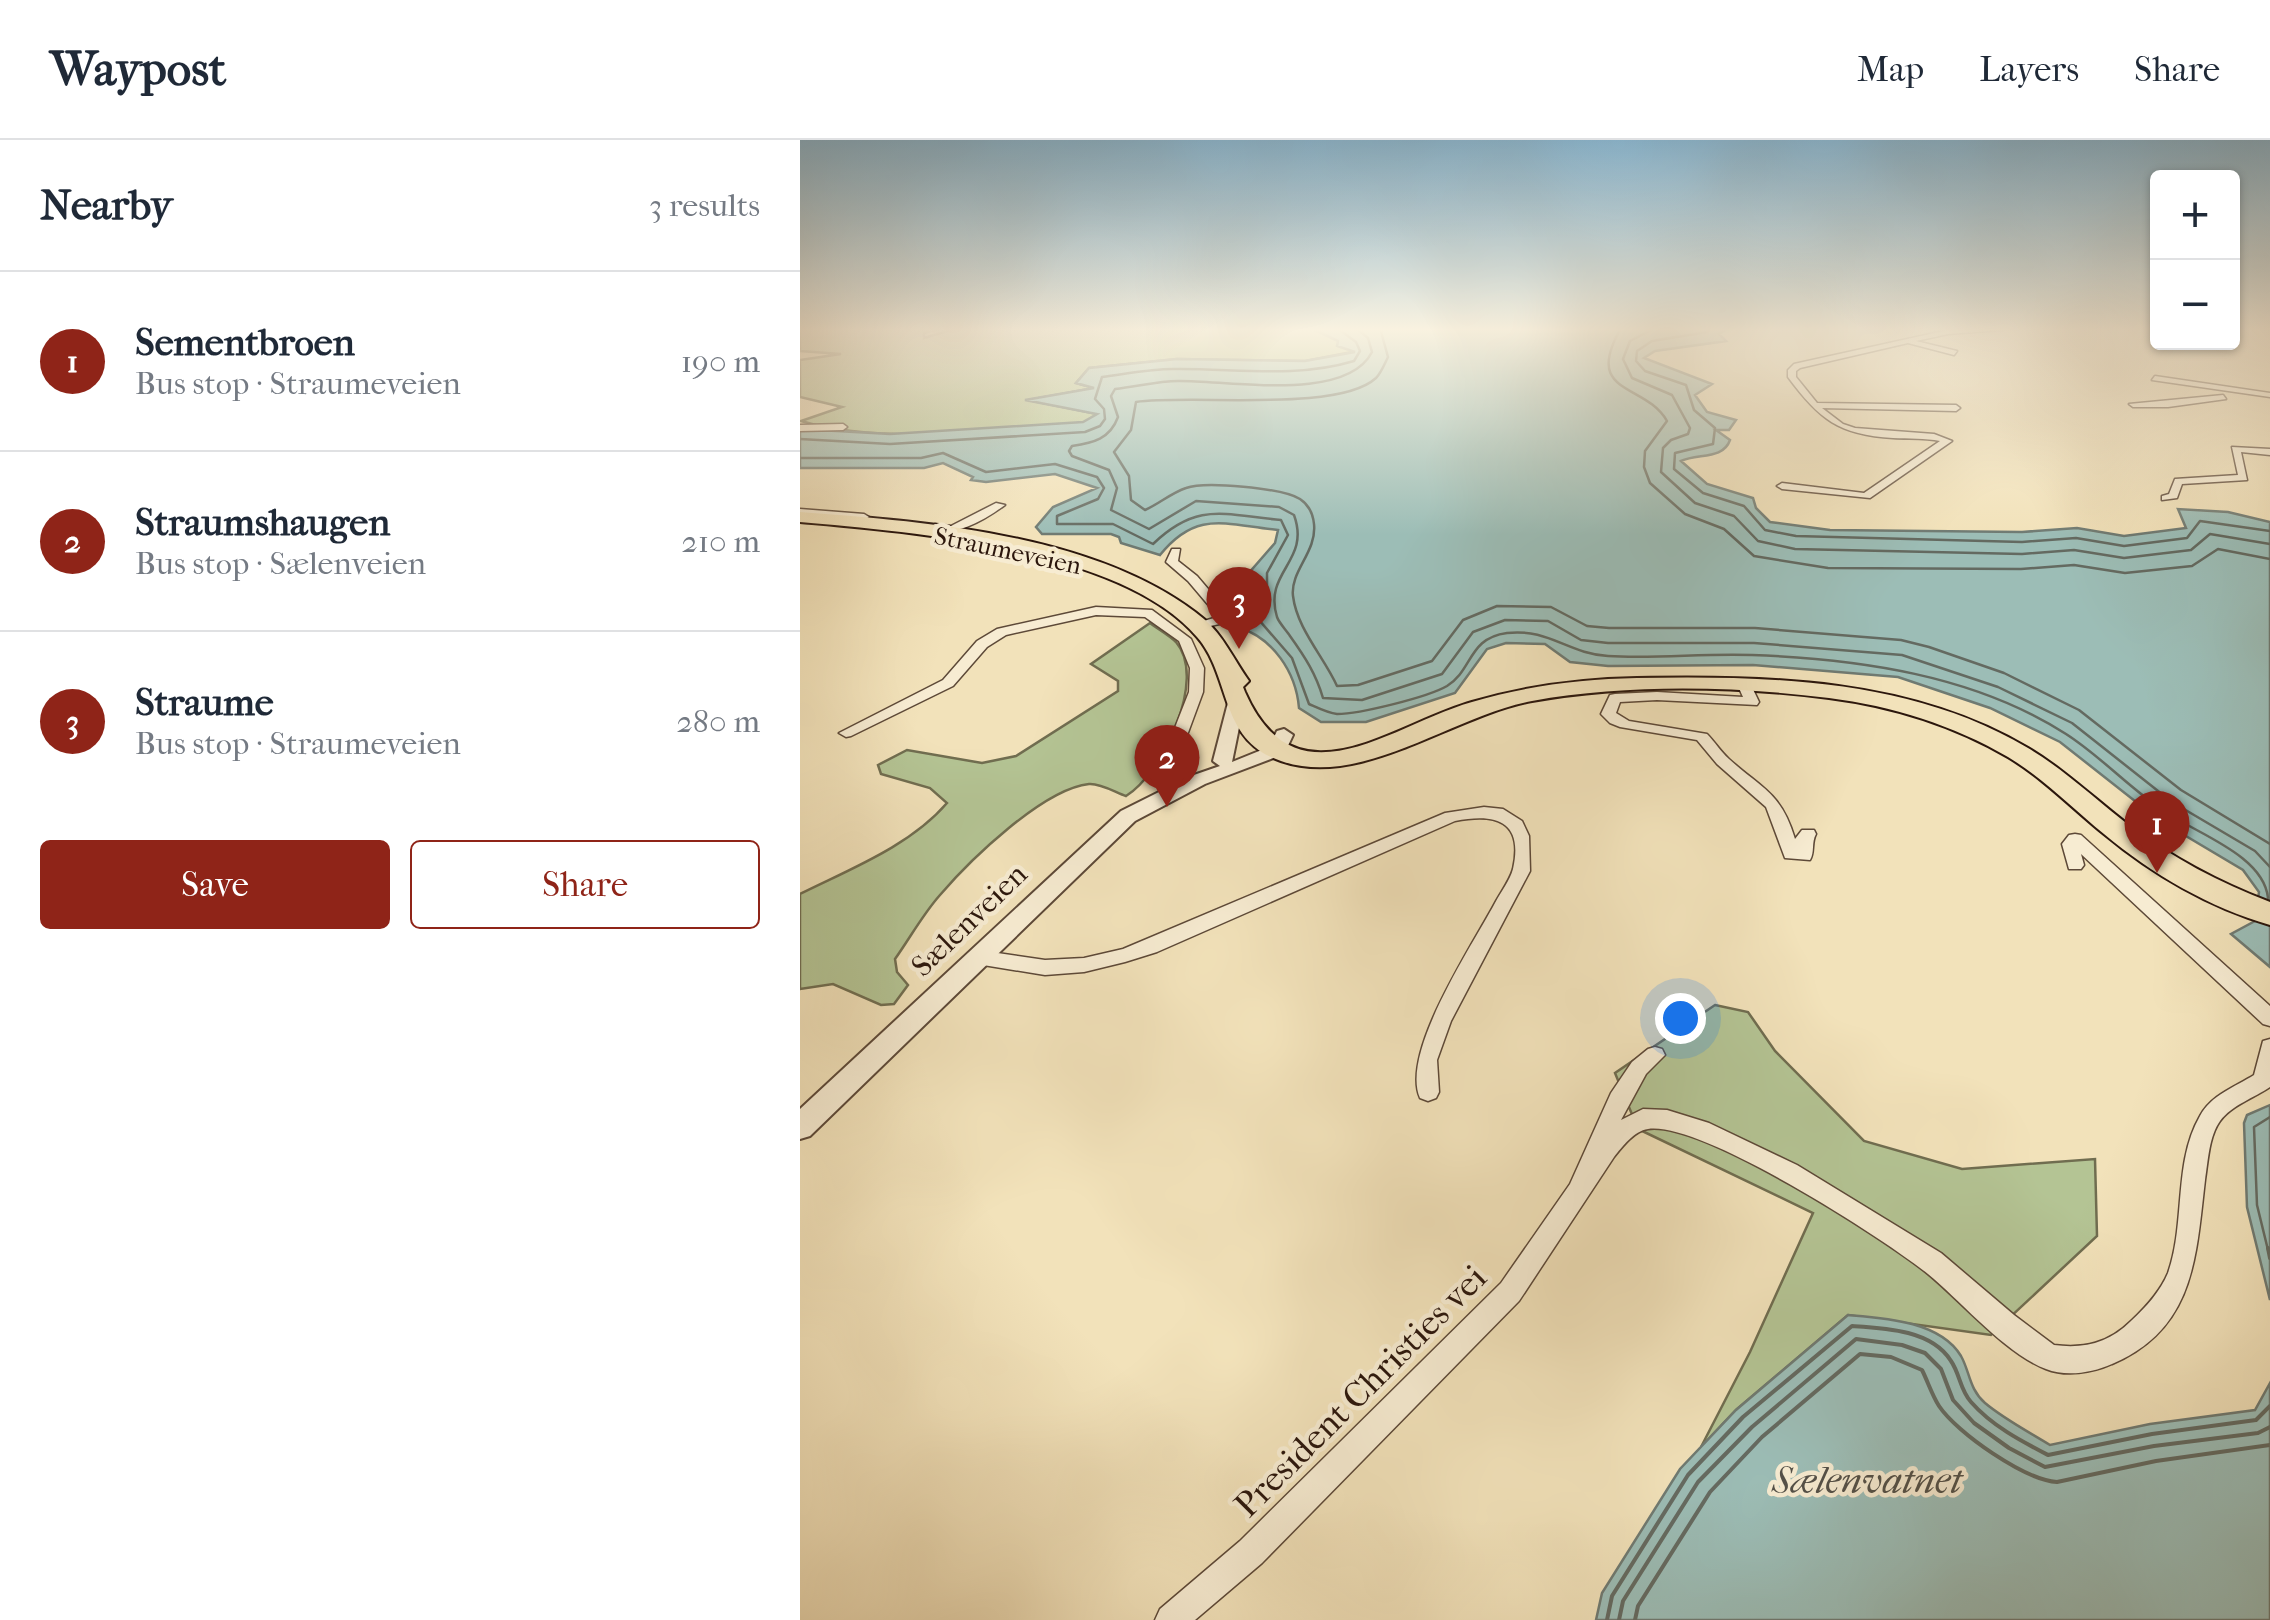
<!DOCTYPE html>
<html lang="en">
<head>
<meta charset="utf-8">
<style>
  :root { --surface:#fff; --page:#f2f2f3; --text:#1f2937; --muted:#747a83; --line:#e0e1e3; --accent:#8f2418 }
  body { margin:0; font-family:"IM FELL French Canon",serif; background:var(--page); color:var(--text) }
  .controls { position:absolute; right:30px; top:30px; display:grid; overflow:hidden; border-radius:10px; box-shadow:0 2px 8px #0004 }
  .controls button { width:90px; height:90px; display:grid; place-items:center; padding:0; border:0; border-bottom:2px solid var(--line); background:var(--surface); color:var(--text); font:50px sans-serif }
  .you { position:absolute; left:880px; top:878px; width:35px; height:35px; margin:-25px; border:8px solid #fff; border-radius:50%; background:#1a73e8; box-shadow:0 0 0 15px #1a73e833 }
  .badge { display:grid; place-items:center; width:65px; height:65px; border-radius:50%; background:var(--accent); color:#fff; font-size:32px; font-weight:700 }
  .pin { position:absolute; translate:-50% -82px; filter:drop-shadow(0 2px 5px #0008) }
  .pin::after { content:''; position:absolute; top:52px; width:35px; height:30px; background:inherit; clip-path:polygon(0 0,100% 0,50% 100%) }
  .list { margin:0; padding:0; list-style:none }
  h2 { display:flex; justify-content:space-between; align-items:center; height:130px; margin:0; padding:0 40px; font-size:42px }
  h2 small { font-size:32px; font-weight:400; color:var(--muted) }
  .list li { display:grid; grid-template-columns:65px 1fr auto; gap:30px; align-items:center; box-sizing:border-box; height:180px; padding:0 40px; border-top:2px solid var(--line) }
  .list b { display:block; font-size:38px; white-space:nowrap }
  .list p { margin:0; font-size:32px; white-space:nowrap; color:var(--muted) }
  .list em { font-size:32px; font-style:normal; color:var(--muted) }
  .actions { display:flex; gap:20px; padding:30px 40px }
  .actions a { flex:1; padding:22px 0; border:2px solid var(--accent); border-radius:10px; text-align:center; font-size:35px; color:var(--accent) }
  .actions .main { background:var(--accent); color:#fff }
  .map { position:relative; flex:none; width:1470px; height:1480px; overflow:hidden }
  header { display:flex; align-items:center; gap:60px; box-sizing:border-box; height:140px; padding:0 50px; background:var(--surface); border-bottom:2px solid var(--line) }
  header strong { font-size:48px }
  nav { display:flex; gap:55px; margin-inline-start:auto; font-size:35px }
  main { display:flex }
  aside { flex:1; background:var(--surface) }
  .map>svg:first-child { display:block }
  .green { fill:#b4c494; stroke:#706d50; stroke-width:2.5 }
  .water { fill:#9cbdb6; stroke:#6f7a72; stroke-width:2.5 }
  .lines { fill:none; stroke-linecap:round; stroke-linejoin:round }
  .shore-far1 { stroke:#646a61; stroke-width:2.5 }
  .shore { stroke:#646a61; stroke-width:4 }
  .minor-casing { stroke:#5d4938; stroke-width:3 }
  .tertiary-casing { stroke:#5d4938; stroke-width:4 }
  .primary-casing { stroke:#2b160c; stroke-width:4 }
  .minor { fill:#f7ecd2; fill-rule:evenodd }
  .tertiary { fill:#f7ecd2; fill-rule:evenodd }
  .primary { fill:#f2e2ba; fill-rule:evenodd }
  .labels { text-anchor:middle; stroke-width:9; stroke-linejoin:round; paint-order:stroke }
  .far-street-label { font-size:25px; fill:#2b160c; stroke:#f7ecd2 }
  .street-label { font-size:30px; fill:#2b160c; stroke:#f7ecd2 }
  .near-street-label { font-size:35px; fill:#2b160c; stroke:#f7ecd2 }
  .near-water-label { font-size:38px; font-style:italic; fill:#535048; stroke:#f7ecd2 }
</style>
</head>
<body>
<header>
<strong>Waypost</strong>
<nav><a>Map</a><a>Layers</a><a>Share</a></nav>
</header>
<main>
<aside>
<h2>Nearby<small>3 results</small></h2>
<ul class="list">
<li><span class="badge">1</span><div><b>Sementbroen</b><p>Bus stop · Straumeveien</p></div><em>190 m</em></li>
<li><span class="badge">2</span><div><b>Straumshaugen</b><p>Bus stop · Sælenveien</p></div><em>210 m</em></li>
<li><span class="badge">3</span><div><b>Straume</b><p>Bus stop · Straumeveien</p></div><em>280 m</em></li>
</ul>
<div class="actions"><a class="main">Save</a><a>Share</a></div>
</aside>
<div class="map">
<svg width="1470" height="1480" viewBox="0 0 1470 1480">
  <rect width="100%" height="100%" fill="#f2e2ba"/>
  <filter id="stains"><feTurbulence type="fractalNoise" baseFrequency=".002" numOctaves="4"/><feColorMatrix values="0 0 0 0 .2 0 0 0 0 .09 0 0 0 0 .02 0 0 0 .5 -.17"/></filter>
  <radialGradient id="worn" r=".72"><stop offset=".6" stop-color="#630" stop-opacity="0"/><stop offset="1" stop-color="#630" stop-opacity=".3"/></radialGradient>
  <g class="green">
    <path d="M 0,188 L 141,188 L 124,193 L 124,198 L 157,188 L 522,188 L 519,189 L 557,211 L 505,221 L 377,219 L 289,228 L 276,243 L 294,248 L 228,260 L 297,274 L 287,282 C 203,291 80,305 1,281 L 42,267 L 0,257 L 0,220 L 41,214 L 0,211 Z"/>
    <path d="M 350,483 C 358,489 369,495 376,502 C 408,539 362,634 326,656 C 315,652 300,643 289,644 C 243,649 170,720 140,755 C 123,774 110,798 95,819 L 97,832 L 108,845 L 94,864 L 81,865 L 33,844 L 0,849 L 0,754 C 50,729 110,706 147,663 L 130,648 L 81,634 L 78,625 L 107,610 L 182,623 L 216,616 L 318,551 L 318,541 L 291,524 Z"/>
    <path d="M 915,865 L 948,872 L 975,911 L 1064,1001 L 1162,1029 L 1295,1019 L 1297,1096 L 1191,1195 L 1048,1175 L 936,1270 L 901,1307 L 950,1212 L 1013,1073 L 838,989 L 815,933 Z"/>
  </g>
  <g class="water">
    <path d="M 522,188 L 930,188 L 919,194 L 926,201 L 855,211 L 844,218 L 912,244 L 895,255 L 907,272 L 936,280 L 929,290 L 916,290 L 930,300 C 923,320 898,313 881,321 L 907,344 L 953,358 L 956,368 L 970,382 L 1030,390 L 1222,392 L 1277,388 L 1324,396 L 1386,388 L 1378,369 L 1428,372 L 1470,382 L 1470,827 L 1431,794 L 1455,781 L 1459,752 L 1443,730 L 1359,680 L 1260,602 L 1190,568 L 1098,537 L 953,525 L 808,526 L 770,522 L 745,504 L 706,503 L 687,509 L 655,553 L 566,582 L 521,582 L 499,568 C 496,532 473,498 438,487 L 433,475 L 460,464 L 437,454 L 452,447 L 456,437 L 448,434 L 475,403 L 478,390 C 426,385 397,369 360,415 L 321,403 L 319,397 L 311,394 L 242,394 L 236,387 L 253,367 L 297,348 L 255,334 L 186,342 L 171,340 L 173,337 L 143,323 L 124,328 L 0,328 L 0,289 L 90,294 L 283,282 L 297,274 L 225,260 L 294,248 L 276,243 L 289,228 L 377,219 L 505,221 L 555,212 L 537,206 L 538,201 L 517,191 Z"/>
    <path d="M 1470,965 L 1470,1160 L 1447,1067 L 1444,983 L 1447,975 Z"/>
    <path d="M 1048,1175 C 1084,1178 1140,1181 1161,1216 C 1170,1232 1169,1249 1185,1263 C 1204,1279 1229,1292 1250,1305 L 1350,1284 L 1455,1270 L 1470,1243 L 1470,1480 L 796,1480 L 802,1453 L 880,1329 L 936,1270 Z"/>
  </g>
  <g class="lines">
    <g class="shore-far1">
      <path d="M 556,188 L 568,198 L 572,212 C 546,263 427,240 378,241 C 357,241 336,247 315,249 L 311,256 L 318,277 C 310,299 293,303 272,306 L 269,311 L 272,316 L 309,330 L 317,348 L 311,370 L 349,389 L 396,361 L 479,367 L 494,375 C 511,422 463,431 477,477 C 479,483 487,491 490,496 C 505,517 516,534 523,558 L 562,560 L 642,534 L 673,492 L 705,480 L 748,481 L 781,500 L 808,503 L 954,503 L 1102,515 L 1198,547 L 1272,583 L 1372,662 L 1455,711 L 1470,727"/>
      <path d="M 580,188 L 588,217 C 585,223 581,233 576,238 C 538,273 392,254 336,262 L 331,290 L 314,312 L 329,336 L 331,360 L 345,370 C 359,364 371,353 386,348 C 405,341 482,348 500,359 C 509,365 513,374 514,384 C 517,412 490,431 493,456 C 497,489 524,517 537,546 L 558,545 L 632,521 L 663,480 L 697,466 L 751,467 L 787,486 L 809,488 L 955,488 L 1101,500 L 1129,507 L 1204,533 L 1279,570 L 1381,650 L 1470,704"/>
      <path d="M 821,188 C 782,256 845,242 867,281 L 845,311 L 844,327 L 850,343 L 885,374 L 924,389 L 954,416 L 1028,428 L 1221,429 L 1274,425 L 1325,433 L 1392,426 L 1418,409 L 1470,419"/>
      <path d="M 855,188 L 830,201 L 823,219 L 832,238 L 872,255 L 890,288 L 888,294 L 871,300 L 863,308 L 861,332 L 895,363 L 934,376 L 958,401 L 995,409 L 1222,414 L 1274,410 L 1324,418 L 1391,410 L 1410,394 L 1470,404"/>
      <path d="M 911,188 L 907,192 L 852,201 L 837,211 L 836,221 L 845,231 L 886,245 L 894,270 L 915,288 L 913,304 L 875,313 L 874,329 L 903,353 L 944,366 L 965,390 L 996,396 L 1222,402 L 1276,398 L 1324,406 L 1387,398 L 1400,381 L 1470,391"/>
      <path d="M 0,299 L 90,304 L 285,292 L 300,286 L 305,279 L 304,269 L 295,259 L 302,237 C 326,234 349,229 373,229 C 434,228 494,239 554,221 L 560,211 L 556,202 L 537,188"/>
      <path d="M 0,318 L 121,318 L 143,313 L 186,332 L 255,324 L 297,337 L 304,348 L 298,359 L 257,376 L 257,384 L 313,384 L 353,404 C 398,361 424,375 481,380 L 488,395 L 467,433 L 467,466 L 459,480 L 492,518 L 509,564 C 518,568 528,573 537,574 C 560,574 628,557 647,546 C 673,530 668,498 707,493 C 748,488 769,514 808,516 C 856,519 904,513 952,515 C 1059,519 1174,535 1266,594 C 1302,617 1331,650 1367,673 C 1398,694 1464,716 1468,758"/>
      <path d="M 1468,1110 L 1457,1065 L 1454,987 L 1470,977"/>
    </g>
    <g class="shore">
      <path d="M 1468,1108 L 1470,1118"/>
      <path d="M 807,1480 L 812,1456 L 888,1335 L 943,1277 L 1052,1186 C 1085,1188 1132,1190 1151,1221 C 1160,1234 1160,1250 1171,1262 C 1192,1286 1221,1301 1248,1315 L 1352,1294 L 1456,1280 L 1470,1266"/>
      <path d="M 819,1480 L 823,1461 L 898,1342 L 952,1287 L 1056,1199 L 1102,1205 L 1125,1213 L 1141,1229 L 1153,1260 L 1174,1283 L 1209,1308 L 1245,1327 L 1354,1306 L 1458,1293 L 1470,1287"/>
      <path d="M 835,1480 L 838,1466 L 910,1352 L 962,1297 L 1060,1214 L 1091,1217 L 1122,1230 C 1128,1242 1132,1255 1139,1266 C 1157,1293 1225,1340 1257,1342 L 1356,1321 L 1470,1305"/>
    </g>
    <g class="minor-casing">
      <g id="minor">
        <path d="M 1228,188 L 1148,194 L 1116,201 L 1157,211 L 1154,215 L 1108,203 L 1000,228 L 996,231 L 996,237 L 1017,263 L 1156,265 L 1160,268 L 1156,271 L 1022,268 L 1043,284 L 1055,288 L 1134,294 L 1152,301 L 1070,358 L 982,349 L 977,346 L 982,343 L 1064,353 L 1140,301 C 1125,298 1109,299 1093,298 C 1039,295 1019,279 988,237 L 988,230 L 994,224 L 1148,190 Z"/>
        <path d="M 1355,236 L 1470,253 L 1470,257 L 1352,240 Z"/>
        <path d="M 1423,255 L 1426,259 L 1368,267 L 1333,267 L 1329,264 Z"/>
        <path d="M 0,285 L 43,284 L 47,287 L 43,290 L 0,291 Z"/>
        <path d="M 1432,307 L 1470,309 L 1470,315 L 1441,312 L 1447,340 L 1382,344 L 1377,358 L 1362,360 L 1362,356 L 1369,354 L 1375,339 L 1438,335 Z"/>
        <path d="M 196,363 L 205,365 C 184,380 154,399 130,387 L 135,384 L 151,386 Z"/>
        <path d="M 0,369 L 64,374 L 69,377 L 64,380 L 0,375 Z"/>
        <path d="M 372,409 L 380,409 L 378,421 L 397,436 L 426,470 L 428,473 L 424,483 L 397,489 L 397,483 L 414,478 L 416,474 L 388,441 L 366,422 Z"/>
        <path d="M 296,467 L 352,470 L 391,499 L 404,528 L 403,552 L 372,636 L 383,651 L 381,654 L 369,654 L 356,636 L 389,552 L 390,528 L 379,501 L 345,477 L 296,475 L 206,495 L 187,507 L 153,546 L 51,596 L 46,597 L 39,593 L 143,540 L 177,501 L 197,489 Z"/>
        <path d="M 945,542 L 950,543 L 959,562 L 957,565 L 857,560 L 820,562 L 816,573 L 829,581 L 907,594 C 915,602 920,611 929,619 C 962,649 981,652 995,699 L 1002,690 L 1014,690 L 1016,694 C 1011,703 1015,712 1010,720 L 985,718 L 966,667 L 917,624 L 897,600 L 820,587 L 810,583 L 801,574 L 810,555 L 815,554 L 857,552 L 943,557 L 938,546 Z"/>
        <path d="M 684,667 L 703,669 L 722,681 L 729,696 L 730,731 L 651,881 L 637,920 L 639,952 L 636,958 L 628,961 L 620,958 C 600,913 672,806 695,763 C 701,752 710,740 713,729 C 724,680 695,673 655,681 L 357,812 L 325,822 L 284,832 L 245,835 L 177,824 L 170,822 L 168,817 L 170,812 L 177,810 L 245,820 L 284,818 L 323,809 L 645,673 Z"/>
        <path d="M 1275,694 L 1281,695 L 1470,866 L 1470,886 L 1463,884 L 1281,714 L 1284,725 L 1281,729 L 1269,729 L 1262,704 L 1269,695 Z"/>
        <path d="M 1470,899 L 1470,947 C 1454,958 1432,965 1420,981 C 1409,996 1408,1021 1405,1040 C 1396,1116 1395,1189 1312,1224 C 1292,1233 1266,1237 1246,1229 C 1206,1214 1161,1161 1128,1134 C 1083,1098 901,981 848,989 C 834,991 822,1007 814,1017 L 719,1161 L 462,1423 L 395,1480 L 355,1480 L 360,1469 L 440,1401 L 701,1143 L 770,1044 L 811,953 L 832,922 L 848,909 L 855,907 L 862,909 L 865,915 L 846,934 L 821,980 L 843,969 L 867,970 L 909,983 L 997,1025 L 1141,1113 L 1214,1175 L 1254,1205 C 1284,1209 1309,1203 1331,1181 C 1346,1167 1360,1152 1368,1133 C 1386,1082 1373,1023 1400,976 C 1411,955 1435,947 1454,935 L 1463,901 Z"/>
      </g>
    </g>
    <g class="tertiary-casing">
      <path id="tertiary" d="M 435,558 L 444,563 L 432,622 L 469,607 L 477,591 L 484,589 L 493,595 L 484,614 L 405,644 L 335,681 L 10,996 L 0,999 L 0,969 L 321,671 L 391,636 L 420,626 L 413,621 L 429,559 Z"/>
    </g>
    <g class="primary-casing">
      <path id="primary" d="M 0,372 C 129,382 300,394 404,479 C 423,495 434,520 449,541 L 443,547 L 445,552 C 496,668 591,585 672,562 C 726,546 781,539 837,538 C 970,536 1110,538 1228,608 C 1265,630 1296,660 1330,686 C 1373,718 1420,743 1470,762 L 1470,785 C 1410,768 1352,734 1304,694 C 1273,669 1243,638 1208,617 C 1153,585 1092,566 1029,558 C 933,546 827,544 732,561 C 651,576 562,649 481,621 C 418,600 432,537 397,497 C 321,408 110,392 0,382 Z"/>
    </g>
    <use href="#minor" class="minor"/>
    <use href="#tertiary" class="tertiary"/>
    <use href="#primary" class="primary"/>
  </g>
  <linearGradient id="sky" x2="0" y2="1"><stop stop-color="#89b8d4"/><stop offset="0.48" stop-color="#f9f2e0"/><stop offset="1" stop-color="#f9f2e0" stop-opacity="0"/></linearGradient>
  <rect width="1470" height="395" fill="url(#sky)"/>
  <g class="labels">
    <g class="far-street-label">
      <text transform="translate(208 410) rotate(12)" y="9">Straumeveien</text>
    </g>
    <g class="street-label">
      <text transform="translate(169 780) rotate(-44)" y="10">Sælenveien</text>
    </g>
    <g class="near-street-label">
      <text transform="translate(560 1251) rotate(-45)" y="12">President Christies vei</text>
    </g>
    <g class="near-water-label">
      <text x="1067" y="1353">Sælenvatnet</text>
    </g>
  </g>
  <rect width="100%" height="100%" filter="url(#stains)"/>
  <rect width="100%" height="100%" fill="url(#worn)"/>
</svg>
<div class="controls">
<button>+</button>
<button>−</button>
</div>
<div class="you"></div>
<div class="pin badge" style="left:1357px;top:733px">1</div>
<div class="pin badge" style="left:367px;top:667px">2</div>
<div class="pin badge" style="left:439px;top:509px">3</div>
</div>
</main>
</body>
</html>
